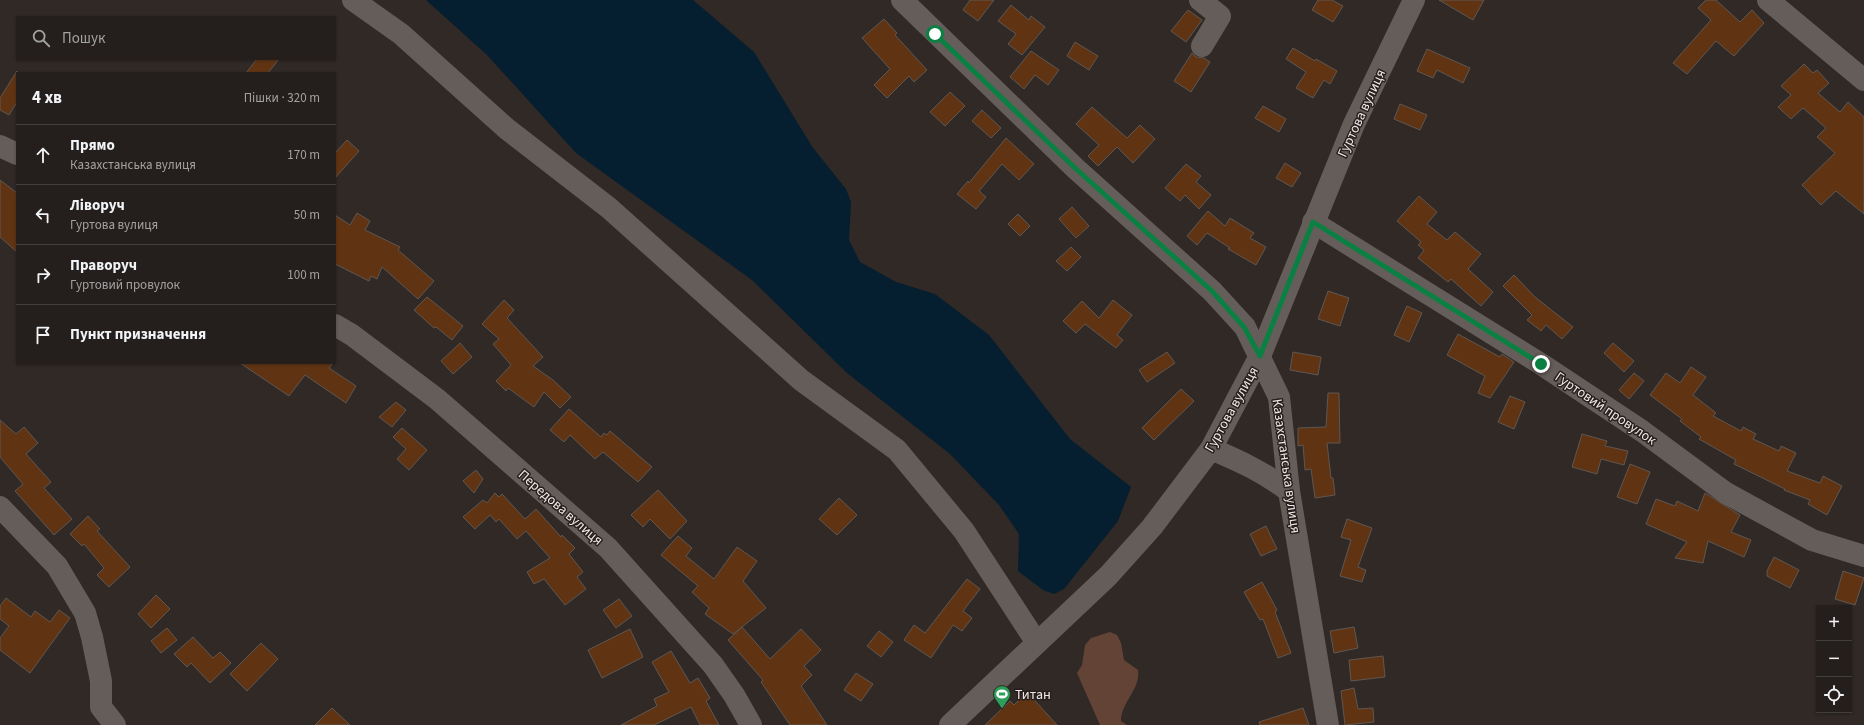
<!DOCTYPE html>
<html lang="uk">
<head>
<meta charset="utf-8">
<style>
  :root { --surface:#241f1c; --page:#2c2725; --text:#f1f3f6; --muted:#a3a2a3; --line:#413d3b }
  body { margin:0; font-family:"Source Sans 3",sans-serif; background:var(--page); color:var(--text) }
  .controls { position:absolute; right:12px; bottom:12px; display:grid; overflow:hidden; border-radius:0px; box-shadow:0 1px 3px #0004 }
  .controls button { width:36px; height:36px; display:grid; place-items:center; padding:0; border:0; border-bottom:1px solid var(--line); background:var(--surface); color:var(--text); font:20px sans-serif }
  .stop { position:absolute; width:12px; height:12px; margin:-9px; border:3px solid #0b8043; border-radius:50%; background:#fff }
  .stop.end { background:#0b8043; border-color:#fff; box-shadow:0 1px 4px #0008 }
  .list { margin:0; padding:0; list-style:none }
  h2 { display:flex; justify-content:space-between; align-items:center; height:52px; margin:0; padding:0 16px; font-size:17px }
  h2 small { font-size:13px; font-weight:400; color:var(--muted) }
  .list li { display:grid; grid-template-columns:26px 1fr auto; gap:12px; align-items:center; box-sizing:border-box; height:60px; padding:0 16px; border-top:1px solid var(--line) }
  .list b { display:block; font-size:15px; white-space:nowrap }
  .list p { margin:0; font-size:13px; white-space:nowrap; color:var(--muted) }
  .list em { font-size:13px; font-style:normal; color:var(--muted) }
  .icon { flex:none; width:22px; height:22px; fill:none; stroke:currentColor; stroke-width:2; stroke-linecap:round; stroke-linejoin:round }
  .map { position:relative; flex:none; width:1864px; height:725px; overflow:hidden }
  .search { position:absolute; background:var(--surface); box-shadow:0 1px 3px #0004; left:16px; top:16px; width:320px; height:44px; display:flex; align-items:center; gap:10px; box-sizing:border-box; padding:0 14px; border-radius:0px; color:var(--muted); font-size:15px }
  .panel { position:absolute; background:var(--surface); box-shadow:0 1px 3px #0004; left:16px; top:72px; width:320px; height:292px; border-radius:0px }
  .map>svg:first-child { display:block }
  .green { fill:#624336 }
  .water { fill:#051e30 }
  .building { fill:#603413; stroke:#5e5753 }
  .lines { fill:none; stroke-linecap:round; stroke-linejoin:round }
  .minor { stroke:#655d5a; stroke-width:22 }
  .route { stroke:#0b8043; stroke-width:5 }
  .labels { text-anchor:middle; stroke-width:3; stroke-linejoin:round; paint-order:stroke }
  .street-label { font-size:14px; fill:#eee9e8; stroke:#261f1d }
  .poi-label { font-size:14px; fill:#eee9e8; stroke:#261f1d; text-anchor:start }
</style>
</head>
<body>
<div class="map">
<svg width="1864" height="725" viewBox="0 0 1864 725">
  <rect width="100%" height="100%" fill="#302926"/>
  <path class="green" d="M 1110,632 L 1117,635 L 1121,643 L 1124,660 L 1138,670 C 1141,689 1121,702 1121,721 L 1127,725 L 1100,725 L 1077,673 L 1082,665 L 1085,645 L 1091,638 Z"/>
  <path class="water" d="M 426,0 L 693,0 L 754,52 L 813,148 L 846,189 L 851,202 L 849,240 L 860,262 L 896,282 L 935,294 L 989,335 L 1070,439 L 1131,487 L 1118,521 L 1064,589 L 1054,594 L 1043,590 L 1018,571 L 1019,534 L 999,505 L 950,454 L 847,373 L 752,280 L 576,153 L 487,55 Z"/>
  <g class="building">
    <path d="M 970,0 L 994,0 L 978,21 L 963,10 Z"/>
    <path d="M 1318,0 L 1332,0 L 1343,6 L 1333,22 L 1312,10 Z"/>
    <path d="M 1439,0 L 1484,0 L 1473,20 Z"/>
    <path d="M 1706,0 L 1716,0 L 1740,22 L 1752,10 L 1764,23 L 1734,56 L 1716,41 L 1687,74 L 1673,63 L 1711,20 L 1698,8 Z"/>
    <path d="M 1011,5 L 1029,20 L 1031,16 L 1045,27 L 1022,55 L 1008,44 L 1016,34 L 998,21 Z"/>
    <path d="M 1188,10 L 1202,20 L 1186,42 L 1171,31 Z"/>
    <path d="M 884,19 L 897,33 L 895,35 L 927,70 L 914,82 L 909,76 L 887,98 L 874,85 L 890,69 L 862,38 Z"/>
    <path d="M 1075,42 L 1098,56 L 1089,70 L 1067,56 Z"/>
    <path d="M 1293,48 L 1315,61 L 1316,59 L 1337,71 L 1330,84 L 1324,80 L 1313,98 L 1296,88 L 1306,72 L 1286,59 Z"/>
    <path d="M 1427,49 L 1470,68 L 1463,83 L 1437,70 L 1433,78 L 1417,71 Z"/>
    <path d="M 1031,51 L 1059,70 L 1048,85 L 1035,75 L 1024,89 L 1010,77 Z"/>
    <path d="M 1192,53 L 1196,57 L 1204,58 L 1210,62 L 1191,92 L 1174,81 Z"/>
    <path d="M 257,59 L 279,59 L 268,73 L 246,73 Z"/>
    <path d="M 1804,64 L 1813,73 L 1817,70 L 1829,83 L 1818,93 L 1840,112 L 1848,102 L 1864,117 L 1864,214 L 1836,191 L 1821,205 L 1802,185 L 1835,153 L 1817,137 L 1826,128 L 1803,108 L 1791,119 L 1778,107 L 1791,95 L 1781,86 Z"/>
    <path d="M 17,71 L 17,102 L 9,115 L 0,110 L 0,98 Z"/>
    <path d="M 950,92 L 965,106 L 945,126 L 930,112 Z"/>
    <path d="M 1400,104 L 1427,115 L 1420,130 L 1394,119 Z"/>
    <path d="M 1263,106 L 1286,119 L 1279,132 L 1255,118 Z"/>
    <path d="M 1092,107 L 1127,138 L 1140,125 L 1155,139 L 1133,163 L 1117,147 L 1098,166 L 1088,156 L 1099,145 L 1076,124 Z"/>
    <path d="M 982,110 L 1001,128 L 991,138 L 972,121 Z"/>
    <path d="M 1006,138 L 1034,164 L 1019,180 L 1002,164 L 979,191 L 986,197 L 976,209 L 957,194 L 968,181 L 969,183 Z"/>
    <path d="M 347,140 L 359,151 L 335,178 L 335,153 Z"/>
    <path d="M 1285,163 L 1301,173 L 1292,187 L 1276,178 Z"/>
    <path d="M 1186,164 L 1201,176 L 1196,182 L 1211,195 L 1199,209 L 1185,195 L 1180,201 L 1165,188 Z"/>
    <path d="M 0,180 L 17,193 L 17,252 L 0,237 Z"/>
    <path d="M 1419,196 L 1437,212 L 1427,224 L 1447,240 L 1455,232 L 1481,254 L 1468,269 L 1493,292 L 1481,306 L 1451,279 L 1448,282 L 1418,258 L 1424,250 L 1418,245 L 1421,242 L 1397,221 Z"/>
    <path d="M 1072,207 L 1089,226 L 1076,238 L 1059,219 Z"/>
    <path d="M 1208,211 L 1225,226 L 1230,218 L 1254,233 L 1250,238 L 1266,247 L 1256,265 L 1228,249 L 1230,248 L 1207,233 L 1197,245 L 1187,236 Z"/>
    <path d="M 357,213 L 370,221 L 365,230 L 400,247 L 398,250 L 434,281 L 418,299 L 382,267 L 377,279 L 371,276 L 369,281 L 335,264 L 335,215 L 350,225 Z"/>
    <path d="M 1018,214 L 1030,226 L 1020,236 L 1008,224 Z"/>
    <path d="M 1071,247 L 1081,257 L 1067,271 L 1056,261 Z"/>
    <path d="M 1514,275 L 1535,297 L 1573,327 L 1562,339 L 1546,325 L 1541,331 L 1527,320 L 1532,315 L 1503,286 Z"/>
    <path d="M 1328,291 L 1349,298 L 1340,326 L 1318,319 Z"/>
    <path d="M 427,297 L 463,326 L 452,340 L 436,327 L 434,328 L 414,310 Z"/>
    <path d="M 504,300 L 514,310 L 507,318 L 543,357 L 533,366 L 553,380 L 571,397 L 560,408 L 544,392 L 534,407 L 508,388 L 506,391 L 496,381 L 511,365 L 493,344 L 499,339 L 482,324 Z"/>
    <path d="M 1113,300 L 1132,315 L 1117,335 L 1123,340 L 1116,348 L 1085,324 L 1076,333 L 1063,321 L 1082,301 L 1099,318 Z"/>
    <path d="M 1407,306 L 1422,313 L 1409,342 L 1394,335 Z"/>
    <path d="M 1458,334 L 1500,357 L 1502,354 L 1514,362 L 1490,398 L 1478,393 L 1485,376 L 1447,355 Z"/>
    <path d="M 460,343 L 472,357 L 453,374 L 441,361 Z"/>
    <path d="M 1613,343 L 1634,361 L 1624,372 L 1604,353 Z"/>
    <path d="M 1167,352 L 1175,363 L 1147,382 L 1139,370 Z"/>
    <path d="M 1293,352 L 1321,357 L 1318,375 L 1290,370 Z"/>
    <path d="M 240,363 L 333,363 L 329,368 L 356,386 L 346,403 L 305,375 L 289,396 Z"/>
    <path d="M 1691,367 L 1706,377 L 1693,395 L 1716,413 L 1713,416 L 1741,431 L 1743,427 L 1756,434 L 1753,439 L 1779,451 L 1781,446 L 1796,453 L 1787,471 L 1820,483 L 1823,476 L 1842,486 L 1827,515 L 1808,504 L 1810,500 L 1784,490 L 1785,489 L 1734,464 L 1736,460 L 1699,439 L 1701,437 L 1680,421 L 1682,419 L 1650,395 L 1666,373 L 1680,383 Z"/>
    <path d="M 1634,373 L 1644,381 L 1629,399 L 1619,390 Z"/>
    <path d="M 1181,389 L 1194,401 L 1154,440 L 1142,428 Z"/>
    <path d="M 1328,393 L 1339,393 L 1340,443 L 1327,443 L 1331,478 L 1333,478 L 1335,495 L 1315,498 L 1311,469 L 1305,470 L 1303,445 L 1298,446 L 1298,428 L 1326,427 Z"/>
    <path d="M 1510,396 L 1525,402 L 1514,429 L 1498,422 Z"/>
    <path d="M 396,402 L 406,410 L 392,427 L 379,417 Z"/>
    <path d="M 569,409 L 601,437 L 604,433 L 607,435 L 610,431 L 652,467 L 638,482 L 603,452 L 595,459 L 570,435 L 564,442 L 550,430 Z"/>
    <path d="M 0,420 L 16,434 L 24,427 L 38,443 L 26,454 L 51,482 L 44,488 L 72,519 L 54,535 L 15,491 L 23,484 L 0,457 Z"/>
    <path d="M 402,428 L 427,450 L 409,470 L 397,459 L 406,449 L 393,437 Z"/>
    <path d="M 1582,434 L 1607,441 L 1605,446 L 1628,451 L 1624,465 L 1601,459 L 1597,474 L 1572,467 Z"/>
    <path d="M 1630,464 L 1650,472 L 1637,504 L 1617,497 Z"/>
    <path d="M 476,470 L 483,479 L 474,493 L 463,481 Z"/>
    <path d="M 658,490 L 687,521 L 670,539 L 650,519 L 643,527 L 631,515 Z"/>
    <path d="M 495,493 L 499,497 L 502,494 L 525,519 L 536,509 L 561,537 L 562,535 L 575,548 L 569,554 L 583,572 L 577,577 L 586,589 L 565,605 L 544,579 L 534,584 L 527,572 L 550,558 L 526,531 L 517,539 L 499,519 L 496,522 L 490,515 L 475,529 L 463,517 L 483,500 L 487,503 Z"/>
    <path d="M 1705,493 L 1740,515 L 1731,532 L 1751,540 L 1744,557 L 1708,541 L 1703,563 L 1675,558 L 1687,542 L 1646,524 L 1656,499 L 1675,506 L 1677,501 L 1698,511 Z"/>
    <path d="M 839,498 L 857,515 L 837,535 L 819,519 Z"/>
    <path d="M 88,516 L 100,529 L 97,531 L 130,567 L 109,587 L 97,575 L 104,568 L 84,544 L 82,546 L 70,534 Z"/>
    <path d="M 1347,519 L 1372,528 L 1358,567 L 1366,570 L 1362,582 L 1340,576 L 1351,540 L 1341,537 Z"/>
    <path d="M 1266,526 L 1277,549 L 1261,556 L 1250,534 Z"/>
    <path d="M 678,536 L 692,548 L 686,556 L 714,579 L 737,547 L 757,561 L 743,581 L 766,608 L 733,634 L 705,614 L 709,608 L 692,592 L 698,586 L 661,555 Z"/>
    <path d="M 1774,557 L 1799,570 L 1790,588 L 1767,576 L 1767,571 Z"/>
    <path d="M 1843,571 L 1864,578 L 1855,605 L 1835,599 Z"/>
    <path d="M 967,579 L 980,589 L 963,611 L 972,618 L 962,631 L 953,625 L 931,658 L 904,640 L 914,625 L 925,633 Z"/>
    <path d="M 1262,582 L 1277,610 L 1275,612 L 1291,653 L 1278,658 L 1263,619 L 1260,620 L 1244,592 Z"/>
    <path d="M 156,595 L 170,609 L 151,628 L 138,614 Z"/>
    <path d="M 6,598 L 31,617 L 35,611 L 50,622 L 59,610 L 70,618 L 30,673 L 0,650 L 0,638 L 9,626 L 0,619 L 0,606 Z"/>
    <path d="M 619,599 L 632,616 L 616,628 L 603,610 Z"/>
    <path d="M 742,627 L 770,659 L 801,629 L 821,650 L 804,666 L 812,675 L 801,686 L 827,725 L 790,725 L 761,682 L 763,680 L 728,640 Z"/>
    <path d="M 1354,627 L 1358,648 L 1334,653 L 1330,631 Z"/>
    <path d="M 167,628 L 177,640 L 161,653 L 151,641 Z"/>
    <path d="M 630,629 L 643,657 L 602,678 L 588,650 Z"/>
    <path d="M 879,631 L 893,642 L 881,657 L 867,646 Z"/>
    <path d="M 193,637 L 213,658 L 220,652 L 231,663 L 210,683 L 191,663 L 187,667 L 174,654 Z"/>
    <path d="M 261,643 L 278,659 L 247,691 L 230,674 Z"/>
    <path d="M 671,651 L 690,683 L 698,678 L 710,698 L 706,701 L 719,725 L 700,725 L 691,707 L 654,725 L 621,725 L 657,706 L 654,699 L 669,692 L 652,662 Z"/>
    <path d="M 1383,656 L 1385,677 L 1351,681 L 1349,660 Z"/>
    <path d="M 856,673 L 873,684 L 861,701 L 844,690 Z"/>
    <path d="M 1354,688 L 1358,709 L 1373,708 L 1374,722 L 1345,725 L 1341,691 Z"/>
    <path d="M 1027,692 L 1057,725 L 985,725 L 1010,701 L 1014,705 Z"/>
    <path d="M 332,708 L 350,725 L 315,725 Z"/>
    <path d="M 1303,708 L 1309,725 L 1260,725 L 1259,722 Z"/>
  </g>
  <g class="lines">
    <g class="minor">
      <path d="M 353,0 L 401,34 L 507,129 L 609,208 L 801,380 L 897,450 L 964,531 L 1037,643"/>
      <path d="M 902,0 L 1075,168 L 1212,291 L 1245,327 L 1279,397 L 1289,491 L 1328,725"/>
      <path d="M 1200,0 L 1220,16 L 1202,46"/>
      <path d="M 1768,0 L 1864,80"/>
      <path d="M 0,146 L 17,154"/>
      <path d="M 1313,222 L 1541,364 L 1642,431 L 1726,493 L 1812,540 L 1864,556"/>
      <path d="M 335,325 L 352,335 L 437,399 L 608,548 L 713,665 L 734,695 L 751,725"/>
      <path d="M 1211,449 C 1240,461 1263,472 1289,491"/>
      <path d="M 0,507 L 57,566 L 85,613 L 92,637 L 101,681 L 101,707 L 115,725"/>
      <path d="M 950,725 L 1108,576 L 1152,527 L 1211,449 L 1260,356 L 1354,124 L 1414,0"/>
    </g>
  </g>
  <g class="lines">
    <path class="route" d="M 935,34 L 1075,168 L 1212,291 L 1244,327 L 1260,356 L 1313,222 L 1541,364"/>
  </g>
  <defs>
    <g id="stadium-pin" transform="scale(0.9)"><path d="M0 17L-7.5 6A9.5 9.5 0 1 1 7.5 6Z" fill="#2e9e5b" stroke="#261f1d"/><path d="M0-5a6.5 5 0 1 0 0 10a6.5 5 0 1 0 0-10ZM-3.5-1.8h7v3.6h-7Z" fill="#fff"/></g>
  </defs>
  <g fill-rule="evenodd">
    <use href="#stadium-pin" x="1002" y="694"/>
  </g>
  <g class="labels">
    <g class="street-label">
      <text transform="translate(1361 113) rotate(-65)" y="5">Гуртова вулиця</text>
      <text transform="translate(1606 408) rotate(34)" y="5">Гуртовий провулок</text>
      <text transform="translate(1231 409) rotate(-61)" y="5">Гуртова вулиця</text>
      <text transform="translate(1287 466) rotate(82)" y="5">Казахстанська вулиця</text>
      <text transform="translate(561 507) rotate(41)" y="5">Передова вулиця</text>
    </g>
    <g class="poi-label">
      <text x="1015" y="699">Титан</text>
    </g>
  </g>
</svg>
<div class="controls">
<button>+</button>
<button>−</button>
<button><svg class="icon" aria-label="locate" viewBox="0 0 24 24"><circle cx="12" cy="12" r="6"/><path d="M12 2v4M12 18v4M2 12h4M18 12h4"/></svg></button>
</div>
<div class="stop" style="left:935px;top:34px"></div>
<div class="stop end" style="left:1541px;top:364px"></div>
<div class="search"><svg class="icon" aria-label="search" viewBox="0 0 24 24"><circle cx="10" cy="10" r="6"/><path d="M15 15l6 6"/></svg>Пошук</div>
<section class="panel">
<h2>4 хв<small>Пішки · 320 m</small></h2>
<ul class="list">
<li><svg class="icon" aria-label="ahead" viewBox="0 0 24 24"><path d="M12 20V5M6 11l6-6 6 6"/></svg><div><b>Прямо</b><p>Казахстанська вулиця</p></div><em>170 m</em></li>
<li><svg class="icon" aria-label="left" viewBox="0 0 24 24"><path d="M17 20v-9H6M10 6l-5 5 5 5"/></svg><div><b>Ліворуч</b><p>Гуртова вулиця</p></div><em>50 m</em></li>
<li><svg class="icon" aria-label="right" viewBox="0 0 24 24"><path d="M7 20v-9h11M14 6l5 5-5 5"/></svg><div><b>Праворуч</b><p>Гуртовий провулок</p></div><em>100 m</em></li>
<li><svg class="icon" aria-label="arrive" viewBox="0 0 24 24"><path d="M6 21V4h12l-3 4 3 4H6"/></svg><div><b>Пункт призначення</b></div></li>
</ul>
</section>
</div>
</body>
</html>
